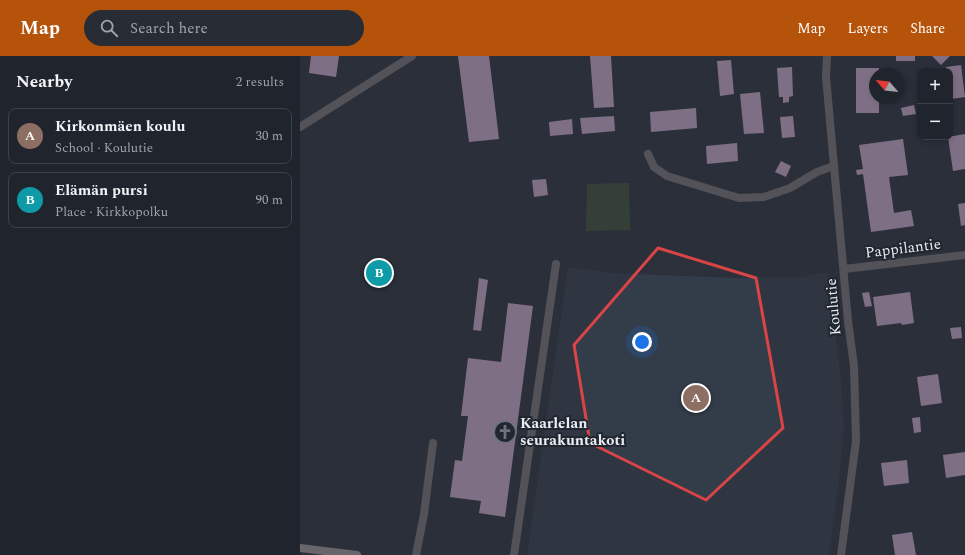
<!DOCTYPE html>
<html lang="en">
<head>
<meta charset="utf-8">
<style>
  :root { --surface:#20242c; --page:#282c34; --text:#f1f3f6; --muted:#a2a4a9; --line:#3d4148; --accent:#b45309 }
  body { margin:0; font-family:Spectral,serif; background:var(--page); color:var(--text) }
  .controls { position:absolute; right:12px; top:12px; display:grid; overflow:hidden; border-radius:8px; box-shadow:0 2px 6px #0003 }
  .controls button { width:36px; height:36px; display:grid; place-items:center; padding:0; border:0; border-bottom:1px solid var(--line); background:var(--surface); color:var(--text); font:20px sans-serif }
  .compass { position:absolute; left:569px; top:12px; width:36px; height:36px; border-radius:50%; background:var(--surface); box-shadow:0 2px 6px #0003; rotate:298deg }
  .you { position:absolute; left:342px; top:286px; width:14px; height:14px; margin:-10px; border:3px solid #fff; border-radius:50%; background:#1a73e8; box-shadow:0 0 0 6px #1a73e833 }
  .badge { display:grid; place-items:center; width:26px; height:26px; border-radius:50%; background:var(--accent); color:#fff; font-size:13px; font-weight:700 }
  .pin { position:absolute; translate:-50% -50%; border:2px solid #fff; box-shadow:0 1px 4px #0006 }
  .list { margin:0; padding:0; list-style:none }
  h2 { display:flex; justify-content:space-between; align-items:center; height:52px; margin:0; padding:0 16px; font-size:17px }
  h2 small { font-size:13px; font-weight:400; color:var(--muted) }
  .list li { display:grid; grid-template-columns:26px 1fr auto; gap:12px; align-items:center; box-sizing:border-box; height:56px; margin:0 8px 8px; padding:0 8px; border:1px solid var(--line); border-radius:8px }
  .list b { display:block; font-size:15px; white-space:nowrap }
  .list p { margin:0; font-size:13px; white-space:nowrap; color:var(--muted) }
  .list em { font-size:13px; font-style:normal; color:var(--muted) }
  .icon { flex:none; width:22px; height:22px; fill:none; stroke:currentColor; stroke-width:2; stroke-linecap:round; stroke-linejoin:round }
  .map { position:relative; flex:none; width:665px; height:499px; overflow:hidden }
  header { display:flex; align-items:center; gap:24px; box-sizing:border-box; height:56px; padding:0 20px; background:var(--accent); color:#fff }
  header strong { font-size:19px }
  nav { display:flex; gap:22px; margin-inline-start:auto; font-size:14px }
  .search { width:280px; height:36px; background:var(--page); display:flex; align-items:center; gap:10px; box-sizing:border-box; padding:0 14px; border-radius:22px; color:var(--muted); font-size:15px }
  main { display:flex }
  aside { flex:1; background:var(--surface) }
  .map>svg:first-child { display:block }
  .built { fill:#333c49 }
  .green { fill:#3f5433 }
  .building { fill:#e4bce1 }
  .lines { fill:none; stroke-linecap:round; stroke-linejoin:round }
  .lane { stroke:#837d7c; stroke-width:8 }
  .street { stroke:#837d7c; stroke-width:8 }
  .secondary { stroke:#b3a8a7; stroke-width:8 }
  .marked { fill:none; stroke:#d94546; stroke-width:3; stroke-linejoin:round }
  .labels { text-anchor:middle; stroke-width:4; stroke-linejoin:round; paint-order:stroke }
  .street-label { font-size:15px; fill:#e9ecf3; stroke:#21262f }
  .poi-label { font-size:15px; font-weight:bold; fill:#e9ecf3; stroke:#21262f; text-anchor:start }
</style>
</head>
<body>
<header>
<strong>Map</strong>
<div class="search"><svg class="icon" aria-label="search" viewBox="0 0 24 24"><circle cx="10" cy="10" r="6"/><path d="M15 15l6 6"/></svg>Search here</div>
<nav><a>Map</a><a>Layers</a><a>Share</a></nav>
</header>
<main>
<aside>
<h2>Nearby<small>2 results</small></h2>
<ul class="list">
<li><span class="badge" style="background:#8d6e63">A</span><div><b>Kirkonmäen koulu</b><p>School · Koulutie</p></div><em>30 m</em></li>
<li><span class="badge" style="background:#0f9aa8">B</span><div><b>Elämän pursi</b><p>Place · Kirkkopolku</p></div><em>90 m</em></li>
</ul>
</aside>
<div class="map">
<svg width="665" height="499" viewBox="0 0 665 499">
  <rect width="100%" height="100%" fill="#2b303a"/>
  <path class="built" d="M 268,211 L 313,217 L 436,222 L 503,221 L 528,216 L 540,316 L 544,369 L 539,425 L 529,499 L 227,499 Z"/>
  <path class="green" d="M 329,127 L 330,174 L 286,175 L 287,128 Z"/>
  <g class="building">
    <path d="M 11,0 L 39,0 L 36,21 L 9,17 Z"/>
    <path d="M 158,0 L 189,0 L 199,83 L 169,86 Z"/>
    <path d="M 290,0 L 311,0 L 314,51 L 294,52 Z"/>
    <rect x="596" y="0" width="19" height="5"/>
    <path d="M 632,0 L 650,0 L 641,9 Z"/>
    <path d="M 431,4 L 434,38 L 420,40 L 417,5 Z"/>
    <path d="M 661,9 L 665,41 L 651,43 L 650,15 L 646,15 L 646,11 Z"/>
    <path d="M 492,11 L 493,40 L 489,41 L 489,46 L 483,47 L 483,41 L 479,41 L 477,12 Z"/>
    <path d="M 556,12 L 579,12 L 579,18 L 575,18 L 575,42 L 579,42 L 579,57 L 556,57 Z"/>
    <path d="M 460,36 L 464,77 L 444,78 L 440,38 Z"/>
    <path d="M 614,49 L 616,58 L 603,60 L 601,52 Z"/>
    <path d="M 396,52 L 397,72 L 351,76 L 350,56 Z"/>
    <path d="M 314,60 L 315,75 L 282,78 L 280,62 Z"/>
    <path d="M 493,60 L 495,81 L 482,82 L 480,61 Z"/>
    <path d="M 272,63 L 273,78 L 250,80 L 249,66 Z"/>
    <path d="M 665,78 L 665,113 L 653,115 L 648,81 Z"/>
    <path d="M 603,83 L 608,119 L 589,121 L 594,157 L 611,154 L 614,170 L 571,176 L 563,118 L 557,119 L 556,114 L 563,113 L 559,89 Z"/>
    <path d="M 437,87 L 438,105 L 407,108 L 406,90 Z"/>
    <path d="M 481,105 L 491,110 L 486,121 L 475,116 Z"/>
    <path d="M 246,123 L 248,139 L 234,141 L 232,124 Z"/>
    <path d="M 665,147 L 665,169 L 661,170 L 658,148 Z"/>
    <path d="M 179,222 L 188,224 L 181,275 L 173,274 Z"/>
    <path d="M 569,236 L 572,250 L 565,251 L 562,237 Z"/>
    <path d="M 610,236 L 614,267 L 602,269 L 601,267 L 577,270 L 573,241 Z"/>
    <path d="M 208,247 L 233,250 L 205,461 L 179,457 L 181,445 L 150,441 L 155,404 L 162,405 L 168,360 L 161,360 L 168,302 L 201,306 Z"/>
    <path d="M 661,271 L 662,282 L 652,283 L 650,272 Z"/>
    <path d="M 638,318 L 642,347 L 621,350 L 617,321 Z"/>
    <path d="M 620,361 L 621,376 L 614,377 L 612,362 Z"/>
    <path d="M 665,396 L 665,419 L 646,422 L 643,399 Z"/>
    <path d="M 607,404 L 609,427 L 584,430 L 581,407 Z"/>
    <path d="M 612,476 L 616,499 L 595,499 L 592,479 Z"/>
  </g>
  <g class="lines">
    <g class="lane">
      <path d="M 348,98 L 354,111 L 367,120 L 439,142 L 464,141 L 490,132 L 517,116 L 534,110"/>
      <path d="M 116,499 L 124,458 L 133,387"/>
      <path d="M 214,499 L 256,208"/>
    </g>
    <g class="street">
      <path d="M 527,0 L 526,21 L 548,265 L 554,310 L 556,385 L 541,499"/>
      <path d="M 0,71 L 112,0"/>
      <path d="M 544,213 L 665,199"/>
    </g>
    <path class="secondary" d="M 0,492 L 57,499"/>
  </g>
  <path d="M0 0H665V499H0ZM 358,192 L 456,222 L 483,372 L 406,444 L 290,387 L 274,289 Z" fill="#2b303a" fill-opacity=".55" fill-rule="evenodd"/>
  <path class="marked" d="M 358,192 L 456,222 L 483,372 L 406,444 L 290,387 L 274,289 Z"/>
  <defs>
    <g id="church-ring" transform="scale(1.15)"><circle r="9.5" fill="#21262f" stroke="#6b7280" stroke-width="1.5"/><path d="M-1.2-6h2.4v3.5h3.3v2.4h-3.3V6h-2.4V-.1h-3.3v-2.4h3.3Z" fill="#6b7280"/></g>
  </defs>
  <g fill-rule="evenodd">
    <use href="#church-ring" x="205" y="376"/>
  </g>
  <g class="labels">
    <g class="street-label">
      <text transform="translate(603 192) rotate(-7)" y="5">Pappilantie</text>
      <text transform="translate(533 251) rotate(-95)" y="5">Koulutie</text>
    </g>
    <g class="poi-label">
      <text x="220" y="372">Kaarlelan<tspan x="220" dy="17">seurakuntakoti</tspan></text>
    </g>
  </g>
</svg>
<div class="controls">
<button>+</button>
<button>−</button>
</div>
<svg class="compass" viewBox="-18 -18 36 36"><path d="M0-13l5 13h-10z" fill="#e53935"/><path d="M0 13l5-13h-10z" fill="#a2a4a9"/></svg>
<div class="you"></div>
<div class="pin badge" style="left:396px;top:342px;background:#8d6e63">A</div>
<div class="pin badge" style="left:79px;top:217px;background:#0f9aa8">B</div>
</div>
</main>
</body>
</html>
